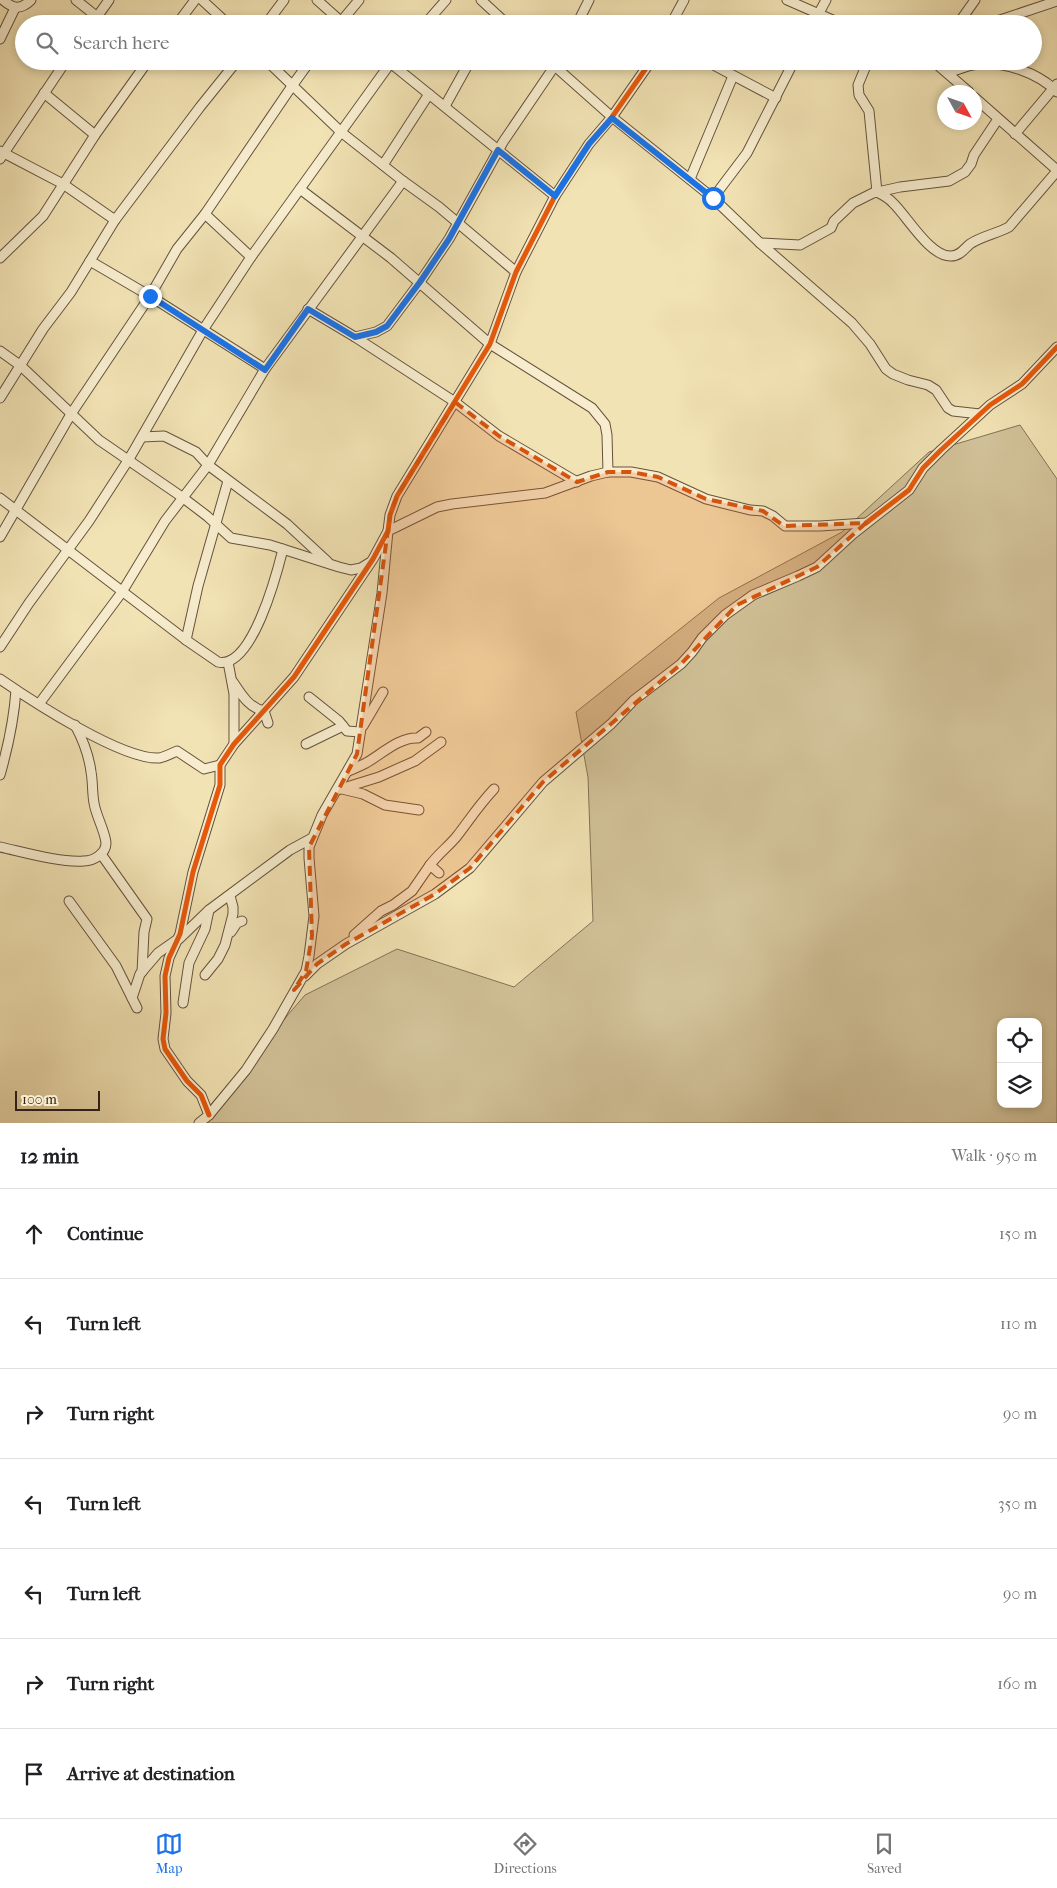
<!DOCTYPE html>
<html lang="en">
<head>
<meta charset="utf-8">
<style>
  :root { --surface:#fff; --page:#f6f6f6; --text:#202124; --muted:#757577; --line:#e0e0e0; --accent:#1a73e8 }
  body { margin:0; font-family:"IM FELL French Canon",serif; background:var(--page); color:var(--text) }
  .controls { position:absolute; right:15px; bottom:15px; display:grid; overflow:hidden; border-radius:10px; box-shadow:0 2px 8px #0003 }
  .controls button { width:45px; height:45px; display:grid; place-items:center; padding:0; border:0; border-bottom:1px solid var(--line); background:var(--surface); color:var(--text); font:25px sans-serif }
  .compass { position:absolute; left:937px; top:85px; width:45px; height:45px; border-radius:50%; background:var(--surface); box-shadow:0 2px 8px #0003; rotate:130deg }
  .scale { position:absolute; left:15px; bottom:12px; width:85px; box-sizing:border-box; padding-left:5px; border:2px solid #362217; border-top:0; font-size:14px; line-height:18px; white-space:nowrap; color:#362217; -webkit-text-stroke:4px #f7edce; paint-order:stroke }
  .stop { position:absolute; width:15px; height:15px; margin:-11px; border:4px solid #1a73e8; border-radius:50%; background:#fff }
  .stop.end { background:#1a73e8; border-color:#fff; box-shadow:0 1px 5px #0008 }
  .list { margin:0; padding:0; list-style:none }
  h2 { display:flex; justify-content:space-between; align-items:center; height:65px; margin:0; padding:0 20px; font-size:21px }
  h2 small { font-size:16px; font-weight:400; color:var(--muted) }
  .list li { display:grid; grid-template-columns:32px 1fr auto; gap:15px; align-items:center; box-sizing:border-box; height:90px; padding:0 20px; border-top:1px solid var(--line) }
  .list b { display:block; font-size:19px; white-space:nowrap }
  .list em { font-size:16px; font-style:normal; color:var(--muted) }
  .icon { flex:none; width:28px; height:28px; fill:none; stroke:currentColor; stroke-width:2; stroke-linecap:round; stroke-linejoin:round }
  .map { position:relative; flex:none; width:1057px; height:1123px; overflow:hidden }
  .search { position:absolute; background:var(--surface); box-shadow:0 2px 8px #0003; left:15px; right:15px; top:15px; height:55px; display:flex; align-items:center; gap:12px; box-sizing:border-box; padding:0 18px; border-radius:28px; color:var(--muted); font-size:19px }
  .sheet { height:695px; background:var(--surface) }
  nav { display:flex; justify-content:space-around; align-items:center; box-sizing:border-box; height:70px; border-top:1px solid var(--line); background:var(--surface); font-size:14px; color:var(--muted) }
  nav a { display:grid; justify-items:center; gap:2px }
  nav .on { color:var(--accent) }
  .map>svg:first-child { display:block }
  .green { fill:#d2c299; stroke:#847258; fill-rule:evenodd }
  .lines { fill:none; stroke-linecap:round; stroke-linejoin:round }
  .minor-casing { stroke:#65523e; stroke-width:11 }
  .minor { stroke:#f7edce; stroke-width:9 }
  .cycleway-casing { stroke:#f7edce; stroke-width:8 }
  .cycleway { stroke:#e8590c; stroke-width:5 }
  .route { stroke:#1a73e8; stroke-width:6 }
  .marked { fill:#d6540d; fill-opacity:0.2; stroke:#d6540d; stroke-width:4; stroke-dasharray:10 6; stroke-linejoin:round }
</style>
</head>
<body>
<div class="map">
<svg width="1057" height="1123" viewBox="0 0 1057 1123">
  <rect width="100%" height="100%" fill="#f2e3b4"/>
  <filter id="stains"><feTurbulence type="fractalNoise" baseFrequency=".004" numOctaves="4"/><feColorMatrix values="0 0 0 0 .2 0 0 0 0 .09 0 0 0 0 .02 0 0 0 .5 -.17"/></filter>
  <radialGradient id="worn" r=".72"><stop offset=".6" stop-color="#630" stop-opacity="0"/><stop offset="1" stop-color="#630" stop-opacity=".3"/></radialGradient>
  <path class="green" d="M 1020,425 L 1057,479 L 1057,1123 L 195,1123 L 305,995 L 397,949 L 514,987 L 593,921 L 588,777 L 576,712 L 719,598 L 842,532 L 929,452 ZM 1001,1022 L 1038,1022 L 1038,1104 L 1001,1104 Z"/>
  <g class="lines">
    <g class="minor-casing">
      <g id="minor">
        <path d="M 3,0 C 13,9 21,10 31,0"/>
        <path d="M 76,0 L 106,24"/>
        <path d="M 202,0 L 228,24"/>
        <path d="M 317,0 L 344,24"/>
        <path d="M 481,0 L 507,24"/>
        <path d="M 787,0 L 842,24"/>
        <path d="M 92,24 L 109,0"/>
        <path d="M 177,24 L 195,0"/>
        <path d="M 266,24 L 284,0"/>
        <path d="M 339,24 L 359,0"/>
        <path d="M 425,24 L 446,0"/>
        <path d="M 577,24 L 589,0"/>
        <path d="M 671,24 L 684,0"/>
        <path d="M 813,24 L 826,0"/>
        <path d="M 958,24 L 975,0"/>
        <path d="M 988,24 L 1057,1"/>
        <path d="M 0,39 L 15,8"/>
        <path d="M 267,61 L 341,132 L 403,181 L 439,207 L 516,272"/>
        <path d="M 388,61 L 555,196"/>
        <path d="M 549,61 L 612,117 L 713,198 L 760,243 L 852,323 L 870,344 L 886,369 L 893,374 L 908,380 L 928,385 L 936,390 L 948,408 L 953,411 L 980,414"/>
        <path d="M 706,61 L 776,98"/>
        <path d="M 868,61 L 858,85 L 859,95 L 869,111 L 877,192 C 883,195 889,198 893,203 C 907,216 930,257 951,256 C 960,256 964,249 970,244 C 982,236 996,234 1009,227 L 1057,171"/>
        <path d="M 933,61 L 969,92"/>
        <path d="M 948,73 C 957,70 968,65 978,64 C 1004,61 1039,73 1057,92"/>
        <path d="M 44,93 L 95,135"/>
        <path d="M 974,97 L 1057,170"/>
        <path d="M 445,106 L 470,61"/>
        <path d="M 1015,134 L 1057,84"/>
        <path d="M 0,151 L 63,184 L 115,220"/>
        <path d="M 0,159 L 66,61"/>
        <path d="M 383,165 L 429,94"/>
        <path d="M 690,179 L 733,76"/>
        <path d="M 300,189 L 391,258 L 490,344 L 592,408 L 605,424 L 607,435 L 608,472"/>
        <path d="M 713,198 L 747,153 L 794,61"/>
        <path d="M 205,214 L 251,257"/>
        <path d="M 760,243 L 800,245 L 831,228 L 834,221 L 853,203 L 873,193 L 900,187 L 949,181 L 965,172 L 971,164 L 974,155 L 998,119"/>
        <path d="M 0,258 L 43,216 L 95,135 L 148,61"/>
        <path d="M 90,261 L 150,296 L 265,369"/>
        <path d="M 308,309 L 355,337 L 455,402 L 499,436 L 577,482"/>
        <path d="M 355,337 L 376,332 L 387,326 L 420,282 L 449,239 L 503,142 L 558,61"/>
        <path d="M 0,351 L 21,366 L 99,440 L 182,497 L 207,516 L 231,538 L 270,545 L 339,567 L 351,570 L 361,568 L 369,563"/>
        <path d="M 0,398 L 43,329 L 71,292 L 115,220 L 200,107 L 237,61"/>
        <path d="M 142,437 L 164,436 L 196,452 L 208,465 L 287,524 L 328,562"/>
        <path d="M 0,498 L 186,640 L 218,662 C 252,670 277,573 283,549"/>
        <path d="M 0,537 L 71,414 L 150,296 L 177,249 L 205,214 L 292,86 L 310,61"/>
        <path d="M 186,640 L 198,586 L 228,481"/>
        <path d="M 0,647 L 29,603 L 89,521 L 129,459 L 203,330 L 251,257 L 392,61"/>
        <path d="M 228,662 L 234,694 L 234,744"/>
        <path d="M 0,679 C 32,701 122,760 159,758 C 165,757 172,753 177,751 L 204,769 L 220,765"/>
        <path d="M 233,682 C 241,694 249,708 264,711 L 268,723"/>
        <path d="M 309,697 L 339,721 L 347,731 L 360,732"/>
        <path d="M 39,704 L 122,592 L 165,521 L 208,465 L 265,369 L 403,181"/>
        <path d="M 363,726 L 383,692"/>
        <path d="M 306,744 L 343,726"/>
        <path d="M 348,771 C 354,769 360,766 366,763 C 382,754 399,737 418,738 L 426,732"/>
        <path d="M 0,775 C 8,747 14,719 16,690"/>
        <path d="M 342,789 L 363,794 L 385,805 L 419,810"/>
        <path d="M 337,790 L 379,777 L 415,761 L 441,742"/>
        <path d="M 0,847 C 23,852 61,863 84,861 C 93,861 106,854 106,843 C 105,831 96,816 94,803 C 92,792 93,782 91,772 C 89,755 83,740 75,725"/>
        <path d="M 101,854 L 147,919 L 144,932 L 142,972"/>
        <path d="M 439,873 L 430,865 C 438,854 449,846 457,836 C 470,819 479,805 494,789"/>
        <path d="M 69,901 L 116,966 L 137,1008"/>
        <path d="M 231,932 L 237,923 L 242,921"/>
        <path d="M 354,935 L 381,911 L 393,905 L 412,891 L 430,865"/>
        <path d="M 179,939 L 209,910 L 290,850 L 312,838"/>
        <path d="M 205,975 L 218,959 L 225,945 L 233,914 L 233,907 L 230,896"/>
        <path d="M 305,976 L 317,964 L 346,944 L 435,894 L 470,868 L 543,782 L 611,724 L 634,700 L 681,664 L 692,652 L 702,638 L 725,615 L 753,595 L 798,576 L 817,567 L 853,534 L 909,490 L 923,468 L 941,450 L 990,405 L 1022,384 L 1057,347"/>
        <path d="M 132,998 L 140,974 L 158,953 L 178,939"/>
        <path d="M 183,1003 L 189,963 L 205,929 L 209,910"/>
        <path d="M 209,1115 L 201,1095 L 187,1081 L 165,1049 L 163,1039 L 166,1013 L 165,976 L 169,958 L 180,934 L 193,872 L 220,785 L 220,765 L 234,744 L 294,677 L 373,559 L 388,531 L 390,515 L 397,496 L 490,344 L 516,272 L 555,196 L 589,144 L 612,117 L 651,61"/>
        <path d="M 199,1123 L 209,1115 L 246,1070 L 273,1029 L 306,971 L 309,956 L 314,916 L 309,858 L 309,847 L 322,815 L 357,754 L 382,593 L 388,531 L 437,507 L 452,504 L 545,493 L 591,476 L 608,472 L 631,472 L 658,477 L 706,499 L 750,510 L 763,511 L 773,516 L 785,526 L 820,526 L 866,523"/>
      </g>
    </g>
    <use href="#minor" class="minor"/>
    <g class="cycleway-casing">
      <g id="cycleway">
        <path d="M 866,523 L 909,490 L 923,468 L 941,450 L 990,405 L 1022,384 L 1057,347"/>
        <path d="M 209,1115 L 201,1095 L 187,1081 L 165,1049 L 163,1039 L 166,1013 L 165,976 L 169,958 L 180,934 L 193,872 L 220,785 L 220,765 L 234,744 L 294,677 L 373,559 L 388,531 L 390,515 L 397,496 L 490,344 L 516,272 L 555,196 L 589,144 L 612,117 L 651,61"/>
      </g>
    </g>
    <use href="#cycleway" class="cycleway"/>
  </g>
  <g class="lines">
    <path class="route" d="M 150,296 L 265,370 L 308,309 L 355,337 L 376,332 L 387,326 L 420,282 L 449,239 L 498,150 L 555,196 L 589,144 L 612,118 L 713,198"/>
  </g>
  <path class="marked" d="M 455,402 L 499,436 L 577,482 L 608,472 L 631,472 L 658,477 L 706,499 L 763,511 L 784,526 L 866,523 L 817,567 L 737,605 L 681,664 L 543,782 L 470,868 L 435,894 L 346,944 L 317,964 L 294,990 L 306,971 L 312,936 L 309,847 L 357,754 L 390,515 L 397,496 Z"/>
  <rect width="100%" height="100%" filter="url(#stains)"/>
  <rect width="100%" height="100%" fill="url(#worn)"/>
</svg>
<div class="controls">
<button><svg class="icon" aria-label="locate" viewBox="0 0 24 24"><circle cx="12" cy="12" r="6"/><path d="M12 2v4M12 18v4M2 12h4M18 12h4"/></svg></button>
<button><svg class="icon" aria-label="layers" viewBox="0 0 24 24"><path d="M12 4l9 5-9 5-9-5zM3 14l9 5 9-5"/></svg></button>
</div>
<svg class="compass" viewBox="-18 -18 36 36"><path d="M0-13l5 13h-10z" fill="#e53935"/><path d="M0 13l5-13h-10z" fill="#757577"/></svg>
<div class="scale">100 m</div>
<div class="stop" style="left:713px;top:198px"></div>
<div class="stop end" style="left:150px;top:296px"></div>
<div class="search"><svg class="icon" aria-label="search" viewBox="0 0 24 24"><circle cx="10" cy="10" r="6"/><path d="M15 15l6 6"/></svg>Search here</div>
</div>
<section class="sheet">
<h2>12 min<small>Walk · 950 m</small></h2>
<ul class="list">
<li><svg class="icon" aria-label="ahead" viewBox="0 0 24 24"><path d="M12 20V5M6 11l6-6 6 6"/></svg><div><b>Continue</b></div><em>150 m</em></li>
<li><svg class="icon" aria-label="left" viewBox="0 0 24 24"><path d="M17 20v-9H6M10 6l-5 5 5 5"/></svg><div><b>Turn left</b></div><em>110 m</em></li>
<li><svg class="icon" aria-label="right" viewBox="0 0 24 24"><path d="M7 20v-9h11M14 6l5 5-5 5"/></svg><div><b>Turn right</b></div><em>90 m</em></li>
<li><svg class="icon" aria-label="left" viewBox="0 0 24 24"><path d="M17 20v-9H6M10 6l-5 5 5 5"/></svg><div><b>Turn left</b></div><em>350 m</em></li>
<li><svg class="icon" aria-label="left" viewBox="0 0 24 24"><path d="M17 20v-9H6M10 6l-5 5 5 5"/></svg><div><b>Turn left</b></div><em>90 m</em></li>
<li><svg class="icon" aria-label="right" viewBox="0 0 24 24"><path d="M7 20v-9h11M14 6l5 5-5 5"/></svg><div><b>Turn right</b></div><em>160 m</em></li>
<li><svg class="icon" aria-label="arrive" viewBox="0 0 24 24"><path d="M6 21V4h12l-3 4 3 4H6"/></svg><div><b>Arrive at destination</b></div></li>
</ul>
</section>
<nav>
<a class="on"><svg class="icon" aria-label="map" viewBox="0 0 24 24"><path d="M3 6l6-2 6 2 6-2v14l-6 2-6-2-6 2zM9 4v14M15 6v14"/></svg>Map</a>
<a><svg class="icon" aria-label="directions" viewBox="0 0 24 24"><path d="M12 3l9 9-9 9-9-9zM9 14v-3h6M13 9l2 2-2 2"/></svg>Directions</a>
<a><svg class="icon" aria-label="saved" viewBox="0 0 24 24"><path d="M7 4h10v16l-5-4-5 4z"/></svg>Saved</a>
</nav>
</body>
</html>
